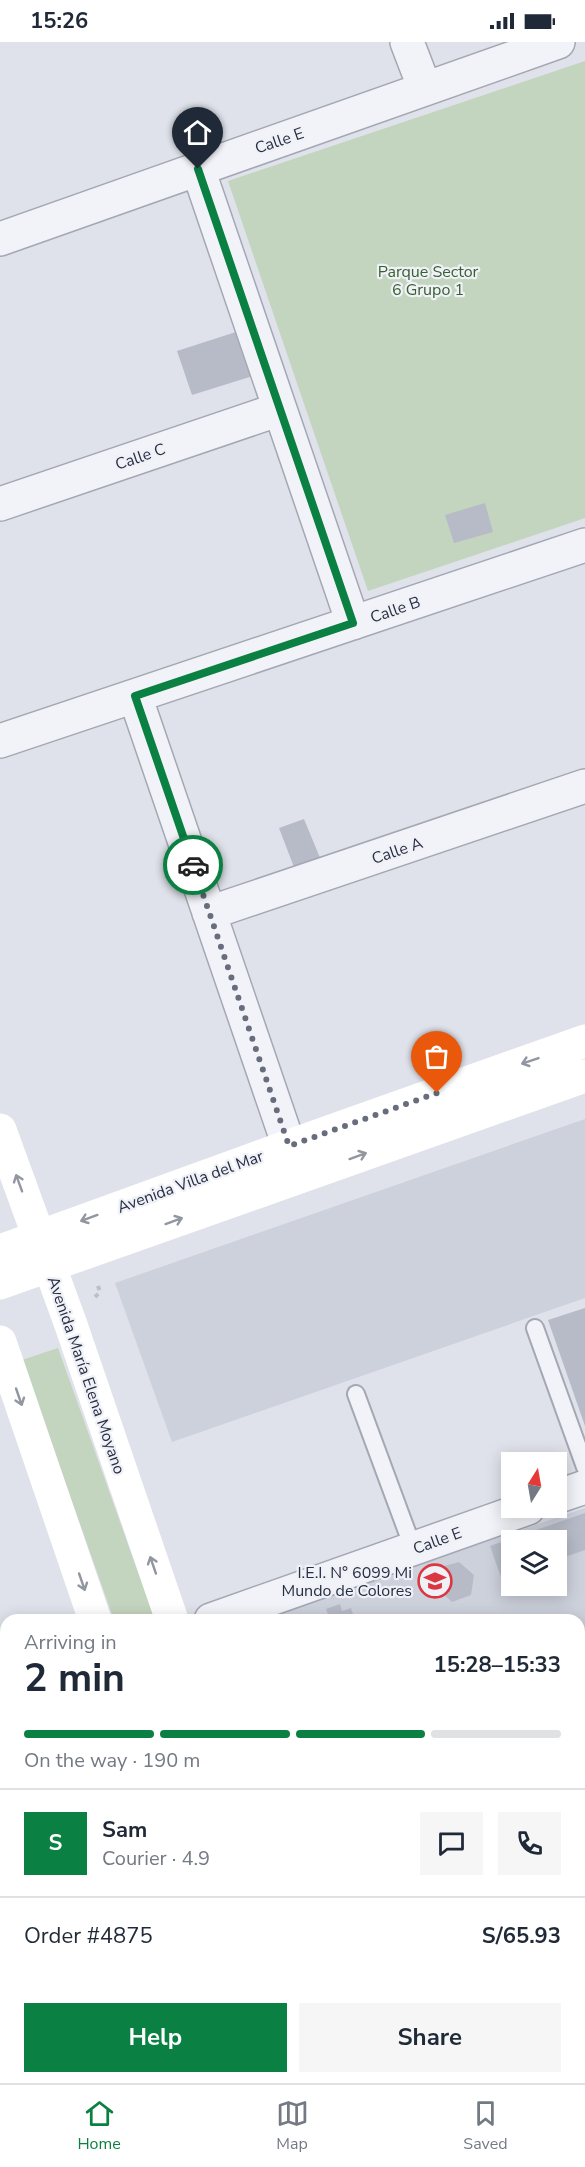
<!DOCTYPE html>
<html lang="en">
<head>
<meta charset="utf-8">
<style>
  :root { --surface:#fff; --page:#f6f6f7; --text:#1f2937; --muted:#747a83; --line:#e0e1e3; --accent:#0b8043 }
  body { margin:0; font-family:"Nunito Sans",sans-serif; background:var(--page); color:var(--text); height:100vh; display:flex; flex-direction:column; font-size:22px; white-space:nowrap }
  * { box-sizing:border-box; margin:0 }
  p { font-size:20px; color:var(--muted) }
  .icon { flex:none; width:33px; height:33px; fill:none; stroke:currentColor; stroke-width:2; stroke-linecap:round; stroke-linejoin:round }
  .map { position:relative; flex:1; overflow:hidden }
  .sheet { position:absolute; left:0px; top:1572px; width:585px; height:470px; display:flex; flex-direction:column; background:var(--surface); border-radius:18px 18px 0 0; box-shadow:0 3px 15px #0003 }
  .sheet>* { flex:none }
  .needle { width:39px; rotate:11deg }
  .buttons { position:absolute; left:501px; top:1410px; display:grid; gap:12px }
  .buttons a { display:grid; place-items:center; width:66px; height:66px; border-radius:0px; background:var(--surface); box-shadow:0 3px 15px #0003; font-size:30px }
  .pin { position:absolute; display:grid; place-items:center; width:51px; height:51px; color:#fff; margin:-62px -26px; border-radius:50% 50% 50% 0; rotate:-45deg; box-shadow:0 0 6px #0007 }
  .pin .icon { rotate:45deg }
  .courier { position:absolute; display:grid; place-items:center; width:60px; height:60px; margin:-30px; border:4px solid #0b8043; border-radius:50%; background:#fff; color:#222; box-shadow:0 2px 8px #0007 }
  .overview em { font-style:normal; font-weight:700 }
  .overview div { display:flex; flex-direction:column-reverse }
  .overview { display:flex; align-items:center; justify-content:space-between; height:102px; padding:0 24px }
  h1 { font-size:39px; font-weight:700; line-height:45px }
  .bar { display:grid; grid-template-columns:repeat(4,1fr); gap:9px 6px; align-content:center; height:72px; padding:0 24px }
  .bar i { height:8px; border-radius:4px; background:var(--line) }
  .bar .active { background:var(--accent) }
  .bar p { grid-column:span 4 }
  .line { display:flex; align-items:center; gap:15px; padding:0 24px; border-top:2px solid var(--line) }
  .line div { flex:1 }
  .round { display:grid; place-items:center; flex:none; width:63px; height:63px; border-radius:0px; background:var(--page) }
  .button { display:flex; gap:12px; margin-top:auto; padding:12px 24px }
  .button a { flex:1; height:69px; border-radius:0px; background:var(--accent); color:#fff; font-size:24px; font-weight:700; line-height:69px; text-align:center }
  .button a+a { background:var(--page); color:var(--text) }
  .status { display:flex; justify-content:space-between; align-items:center; height:42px; padding:0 30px; background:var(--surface); direction:ltr }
  .status svg { height:16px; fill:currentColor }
  .menu { display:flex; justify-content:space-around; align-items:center; height:84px; border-top:2px solid var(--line); background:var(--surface); font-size:16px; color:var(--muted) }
  .menu a { display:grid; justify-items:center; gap:3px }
  .menu .active { color:var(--accent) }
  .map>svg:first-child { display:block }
  .built { fill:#cdd1dc; fill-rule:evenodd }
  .green { fill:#c3d4bf }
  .building { fill:#b6bbc7 }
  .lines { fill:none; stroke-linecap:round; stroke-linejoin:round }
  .lane-casing { stroke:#a4a8b4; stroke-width:20 }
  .street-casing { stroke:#a4a8b4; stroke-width:36 }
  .path { stroke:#bdc0c9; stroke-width:4; stroke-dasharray:4.5 4.5; stroke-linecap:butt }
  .lane { stroke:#f2f3f8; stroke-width:16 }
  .street { stroke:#f2f3f8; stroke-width:33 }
  .secondary { stroke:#fff; stroke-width:33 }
  .oneway { stroke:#9296a0 }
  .done { stroke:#676d7d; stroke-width:6; stroke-dasharray:0 10.8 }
  .route { stroke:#0b8043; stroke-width:8 }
  .labels { text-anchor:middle; stroke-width:4.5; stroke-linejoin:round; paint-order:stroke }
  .street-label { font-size:16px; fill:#262e42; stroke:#eff1f7 }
  .park-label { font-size:16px; fill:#376032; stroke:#eff1f7 }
  .poi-label { font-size:16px; fill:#262e42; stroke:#eff1f7; text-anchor:end }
</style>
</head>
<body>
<div class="status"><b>15:26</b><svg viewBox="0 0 49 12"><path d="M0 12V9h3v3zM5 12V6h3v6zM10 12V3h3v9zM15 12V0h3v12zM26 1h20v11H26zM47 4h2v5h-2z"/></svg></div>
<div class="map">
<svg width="585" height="2041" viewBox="0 0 585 2041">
  <rect width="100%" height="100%" fill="#dfe2ea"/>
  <path class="built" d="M585,1077v179l-413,144 -57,-159z
    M585,1466v562l-6,2v-452h-320zM512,1498h44v46h-44z
    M399,2036h164l-15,5h-147z"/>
  <path class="green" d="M585,19v457l-217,73 -140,-410z
    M58,1306l97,272h-41l-92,-260z
    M585,1749v89l-6,3v-90z
    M585,1847v90l-6,3v-90z
    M585,2028v13h-37l15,-5h16v-6z
    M276,2036h43l2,5h-43z"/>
  <path class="building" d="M242,288l17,44 -67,21 -15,-44z
    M485,461l8,29 -39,11 -9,-28z
    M304,777l19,46 -26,10 -18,-47z
    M585,1266v118l-37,-106z
    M585,1471v37l-29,10v-20h-44v36l-10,4 -12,-34z
    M459,1520l15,13 -3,20 -19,7 -17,-16 6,-19z
    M340,1562l2,7 9,-3 4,12h-25l-4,-11z"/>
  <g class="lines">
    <defs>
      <path id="lane" d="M535,1286l50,139
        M356,1352l57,154"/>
      <path id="street" d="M407,0l18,47
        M198,127l155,454
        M0,197l558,-197
        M0,462l280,-95
        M135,654l154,450
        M0,699l585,-196
        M209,871l376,-127
        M556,1455l29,-10
        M211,1578l317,-112
        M0,1871l6,17
        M58,2036l2,5"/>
    </defs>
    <use href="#lane" class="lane-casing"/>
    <use href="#street" class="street-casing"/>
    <path class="path" d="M95,1255l5,-5 -3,-9"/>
    <use href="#lane" class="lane"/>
    <use href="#street" class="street"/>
    <path class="secondary" d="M0,1088l71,195 101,295
      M0,1209l289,-105 296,-105
      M0,1241l585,-207
      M0,1300l95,278
      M254,2036l2,5
      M337,2036l2,5"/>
  </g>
  <defs><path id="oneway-shaft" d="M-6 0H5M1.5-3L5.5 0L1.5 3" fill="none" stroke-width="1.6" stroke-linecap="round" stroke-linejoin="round" transform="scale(1.5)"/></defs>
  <g class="oneway">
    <use href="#oneway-shaft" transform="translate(530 1019) rotate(161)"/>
    <use href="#oneway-shaft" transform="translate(358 1114) rotate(-20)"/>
    <use href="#oneway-shaft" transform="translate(19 1141) rotate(-110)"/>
    <use href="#oneway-shaft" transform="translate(89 1176) rotate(160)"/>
    <use href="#oneway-shaft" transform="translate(174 1179) rotate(-20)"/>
    <use href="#oneway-shaft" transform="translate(19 1355) rotate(71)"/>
    <use href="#oneway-shaft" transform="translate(153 1523) rotate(-109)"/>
    <use href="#oneway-shaft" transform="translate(82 1540) rotate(71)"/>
  </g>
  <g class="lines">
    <path class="done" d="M193,823l96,281 148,-53"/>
    <path class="route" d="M193,823l-58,-169 218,-73 -155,-454"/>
  </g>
  <defs>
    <symbol id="school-ring" viewBox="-11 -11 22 22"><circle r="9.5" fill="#eff1f7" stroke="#db3741" stroke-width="1.5"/><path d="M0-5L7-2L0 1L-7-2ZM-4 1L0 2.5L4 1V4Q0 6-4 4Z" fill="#db3741"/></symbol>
  </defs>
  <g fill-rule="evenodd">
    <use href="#school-ring" x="416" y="1520" width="38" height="38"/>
  </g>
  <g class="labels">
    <g class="street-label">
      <text transform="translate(279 98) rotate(-19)" y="6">Calle E</text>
      <text transform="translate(140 414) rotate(-19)" y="6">Calle C</text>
      <text transform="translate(395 567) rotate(-19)" y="6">Calle B</text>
      <text transform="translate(397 808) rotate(-19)" y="6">Calle A</text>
      <text transform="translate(190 1139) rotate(-20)" y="6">Avenida Villa del Mar</text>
      <text transform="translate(87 1333) rotate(71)" y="6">Avenida María Elena Moyano</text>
      <text transform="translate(437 1498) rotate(-20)" y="6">Calle E</text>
    </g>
    <g class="park-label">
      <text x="428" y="235">Parque Sector<tspan x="428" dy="18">6 Grupo 1</tspan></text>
    </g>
    <g class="poi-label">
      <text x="412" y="1536">I.E.I. N° 6099 Mi<tspan x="412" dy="18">Mundo de Colores</tspan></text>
    </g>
  </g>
</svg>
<div class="buttons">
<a><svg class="needle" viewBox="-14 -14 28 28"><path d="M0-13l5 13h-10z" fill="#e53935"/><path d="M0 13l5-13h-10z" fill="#747a83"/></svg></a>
<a><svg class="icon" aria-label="layers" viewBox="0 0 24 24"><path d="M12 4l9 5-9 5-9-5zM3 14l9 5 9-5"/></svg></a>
</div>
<div class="pin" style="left:437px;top:1051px;background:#ea580c"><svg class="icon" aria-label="bag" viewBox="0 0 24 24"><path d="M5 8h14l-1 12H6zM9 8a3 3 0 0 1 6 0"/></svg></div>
<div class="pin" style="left:198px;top:127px;background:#1f2937"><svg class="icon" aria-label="home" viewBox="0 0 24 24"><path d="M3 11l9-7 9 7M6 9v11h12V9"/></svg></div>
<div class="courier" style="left:193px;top:823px"><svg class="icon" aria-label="car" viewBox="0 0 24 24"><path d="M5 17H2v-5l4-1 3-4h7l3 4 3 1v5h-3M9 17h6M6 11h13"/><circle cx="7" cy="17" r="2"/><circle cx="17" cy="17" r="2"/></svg></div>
<section class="sheet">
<div class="overview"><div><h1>2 min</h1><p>Arriving in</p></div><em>15:28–15:33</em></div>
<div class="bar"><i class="active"></i><i class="active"></i><i class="active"></i><i></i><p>On the way · 190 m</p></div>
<div class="line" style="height:108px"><b class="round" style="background:var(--accent);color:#fff">S</b><div><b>Sam</b><p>Courier · 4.9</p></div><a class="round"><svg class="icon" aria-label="chat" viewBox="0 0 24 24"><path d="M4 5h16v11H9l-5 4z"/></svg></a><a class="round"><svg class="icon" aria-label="phone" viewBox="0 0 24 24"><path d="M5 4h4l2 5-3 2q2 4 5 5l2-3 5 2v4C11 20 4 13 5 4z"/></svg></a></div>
<div class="line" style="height:78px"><div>Order #4875</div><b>S/65.93</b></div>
<div class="button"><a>Help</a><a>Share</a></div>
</section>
</div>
<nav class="menu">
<a class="active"><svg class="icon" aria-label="home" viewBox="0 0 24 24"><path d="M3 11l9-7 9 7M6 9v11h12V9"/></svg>Home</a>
<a><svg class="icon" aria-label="map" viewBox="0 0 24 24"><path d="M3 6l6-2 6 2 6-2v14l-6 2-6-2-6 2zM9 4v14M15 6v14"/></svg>Map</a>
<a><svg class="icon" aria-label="saved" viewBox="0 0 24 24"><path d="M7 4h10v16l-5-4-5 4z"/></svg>Saved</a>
</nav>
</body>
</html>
